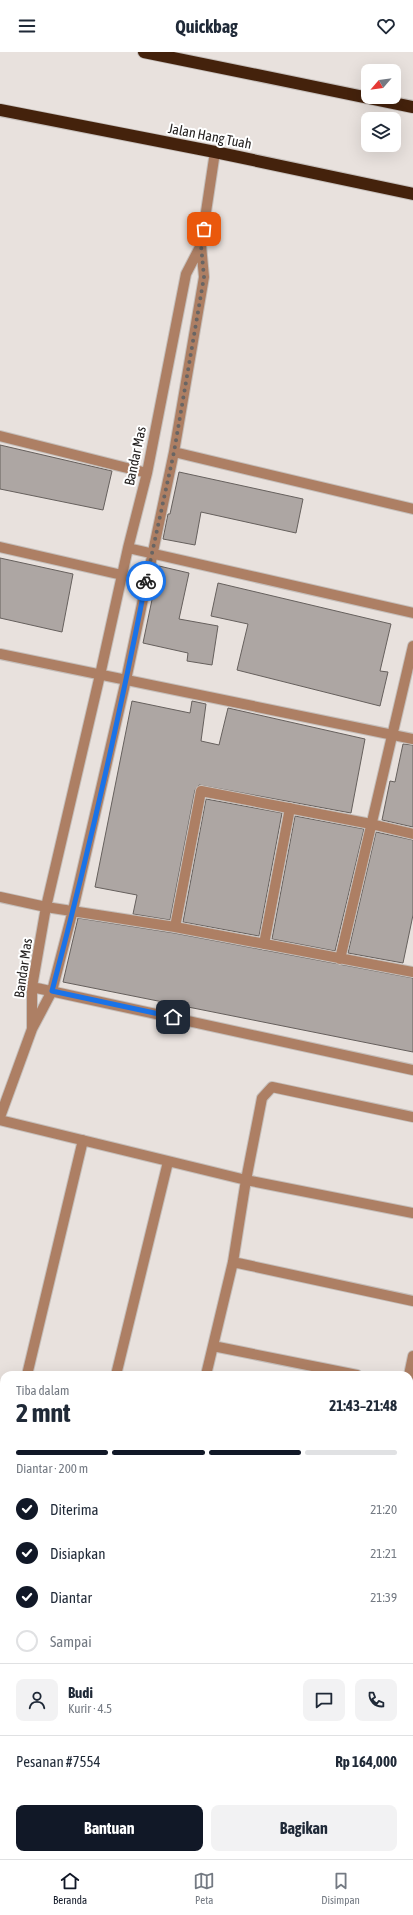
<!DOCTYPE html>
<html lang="id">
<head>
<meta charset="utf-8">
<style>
  :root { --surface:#fff; --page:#f2f2f3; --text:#1f2937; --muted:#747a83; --line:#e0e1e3; --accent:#111827 }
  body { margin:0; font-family:"Asap Condensed",sans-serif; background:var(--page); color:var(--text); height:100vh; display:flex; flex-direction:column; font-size:15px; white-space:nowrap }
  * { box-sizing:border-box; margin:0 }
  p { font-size:13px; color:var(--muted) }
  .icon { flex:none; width:22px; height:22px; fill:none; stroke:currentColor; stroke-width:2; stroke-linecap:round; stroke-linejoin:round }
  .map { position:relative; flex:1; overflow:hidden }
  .panel { position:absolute; left:0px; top:1319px; width:413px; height:488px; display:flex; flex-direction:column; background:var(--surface); border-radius:12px 12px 0 0; box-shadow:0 4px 16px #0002 }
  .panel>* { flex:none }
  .needle { width:26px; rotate:242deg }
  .tools { position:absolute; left:361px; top:12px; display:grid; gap:8px }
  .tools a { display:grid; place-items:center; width:40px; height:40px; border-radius:8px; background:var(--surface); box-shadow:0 4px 16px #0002; font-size:20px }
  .pin { position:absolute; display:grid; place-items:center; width:34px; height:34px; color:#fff; margin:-17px; border-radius:8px; box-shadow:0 2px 6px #0006 }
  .courier { position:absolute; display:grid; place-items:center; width:40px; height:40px; margin:-20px; border:3px solid #1a73e8; border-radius:50%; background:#fff; color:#222; box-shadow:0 1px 5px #0007 }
  .summary em { font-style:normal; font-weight:700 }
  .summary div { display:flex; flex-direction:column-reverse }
  .summary { display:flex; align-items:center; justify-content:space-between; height:68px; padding:0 16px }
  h1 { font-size:26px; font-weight:700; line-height:30px }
  .bar { display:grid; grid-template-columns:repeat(4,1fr); gap:6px 4px; align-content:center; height:48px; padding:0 16px }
  .bar i { height:5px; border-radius:3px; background:var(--line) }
  .bar .on { background:var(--accent) }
  .bar p { grid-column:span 4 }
  .line { display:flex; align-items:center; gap:10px; padding:0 16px; border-top:1px solid var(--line) }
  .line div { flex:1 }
  .round { display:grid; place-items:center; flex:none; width:42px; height:42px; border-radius:8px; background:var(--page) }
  ol { padding:0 16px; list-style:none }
  li { display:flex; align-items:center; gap:12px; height:44px }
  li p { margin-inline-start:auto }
  li .icon { padding:4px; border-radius:50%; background:var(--accent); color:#fff; stroke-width:4 }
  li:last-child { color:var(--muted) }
  li i { width:22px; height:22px; border:2px solid var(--line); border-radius:50% }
  .cta { display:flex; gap:8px; margin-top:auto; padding:8px 16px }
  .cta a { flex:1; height:46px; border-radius:8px; background:var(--accent); color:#fff; font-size:16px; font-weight:700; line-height:46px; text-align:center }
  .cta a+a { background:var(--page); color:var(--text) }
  header { display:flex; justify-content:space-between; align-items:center; height:52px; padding:0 16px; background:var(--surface); font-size:18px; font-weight:700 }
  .tab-bar { display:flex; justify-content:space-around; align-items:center; height:56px; border-top:1px solid var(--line); background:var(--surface); font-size:11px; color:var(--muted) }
  .tab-bar a { display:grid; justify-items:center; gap:2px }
  .tab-bar .on { color:var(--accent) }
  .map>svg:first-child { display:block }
  .building { fill:#ada6a3; stroke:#66605d }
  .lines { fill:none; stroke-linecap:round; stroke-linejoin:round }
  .minor-casing { stroke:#c5bfbb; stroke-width:12 }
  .highway-casing { stroke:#c5bfbb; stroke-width:14 }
  .minor { stroke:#ad7f64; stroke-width:10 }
  .highway { stroke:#44220c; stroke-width:12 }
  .done { stroke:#696563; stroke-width:4; stroke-dasharray:0 7.2 }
  .route { stroke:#1a73e8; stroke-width:5 }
  .labels { text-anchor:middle; stroke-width:4; stroke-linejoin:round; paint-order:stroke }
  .street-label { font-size:14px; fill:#252221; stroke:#fff }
</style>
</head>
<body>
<header><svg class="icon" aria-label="menu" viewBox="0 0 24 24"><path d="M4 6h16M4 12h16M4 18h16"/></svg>Quickbag<svg class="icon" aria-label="heart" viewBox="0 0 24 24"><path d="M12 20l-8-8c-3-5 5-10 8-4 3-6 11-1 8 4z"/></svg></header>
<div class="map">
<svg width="413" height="1807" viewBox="0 0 413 1807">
  <rect width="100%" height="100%" fill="#e8e1dd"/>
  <path class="building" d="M0,393l112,26 -9,39 -103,-21z
    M179,420l124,27 -7,34 -95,-21 -6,33 -32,-6 5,-25h2z
    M0,506l73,16 -11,58 -62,-14z
    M159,514l30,7 -10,46 39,7 -6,39 -25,-4 1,-8 -45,-10z
    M218,531l173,41 -11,47 8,1 -8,34 -143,-36 11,-46 -37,-8z
    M132,649l58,12 2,-12 14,3 -5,37 18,4 9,-37 137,31 -14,74 -152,-28 -4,5 -25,130 -37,-6 4,-19 -42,-8z
    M403,692l10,1v82l-31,-7 8,-39 5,1z
    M206,747l76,14 -23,123 -76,-14z
    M295,764l69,13 -29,122 -63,-12z
    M376,780l37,8v75l-10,48 -55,-10z
    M78,866l96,15 239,45v74l-350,-70z"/>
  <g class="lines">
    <defs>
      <path id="minor" d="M0,384l147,37
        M174,400l239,57
        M0,495l122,28
        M128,496l285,65
        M0,602l413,85
        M0,845l46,10 129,20 238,45
        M175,875l26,-136 170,33 42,10
        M264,892l26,-136
        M340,907l73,-313
        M32,935l381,83
        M32,976v-41l14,-80 54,-232 28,-127 19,-75 39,-199 15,-29
        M0,1065l32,-88 20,-38 21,-81 53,-230 48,-228 30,-175 -3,-32 14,-93
        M0,1068l246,60 167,33
        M233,1210l180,39
        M213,1294l144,29
        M27,1323l56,-235
        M116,1323l52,-213
        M206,1323l27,-113 13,-82 16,-82 10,-11 141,30
        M409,1323l4,-19
        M0,1334l4,1
        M409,1422l4,1
        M0,1430l4,1
        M0,1493l4,1
        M409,1516l4,1
        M0,1557l4,1
        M409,1580l4,1
        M409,1645l4,1
        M0,1656l4,1
        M0,1744h4
        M409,1777v10
        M33,1807v-4
        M210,1807l1,-4
        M319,1807l1,-4
        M403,1807l1,-4"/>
      <path id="highway" d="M144,0l269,55
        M0,58l215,42 198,42"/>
    </defs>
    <use href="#minor" class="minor-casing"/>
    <use href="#highway" class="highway-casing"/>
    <use href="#minor" class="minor"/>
    <use href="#highway" class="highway"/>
  </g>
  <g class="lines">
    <path class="done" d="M146,529l28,-129 30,-175 -3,-32 3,-16"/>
    <path class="route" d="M146,529c-27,138 -58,275 -94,410l121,26"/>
  </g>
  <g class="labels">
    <g class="street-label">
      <text transform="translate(210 84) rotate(11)" y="5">Jalan Hang Tuah</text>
      <text transform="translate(135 404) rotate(-78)" y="5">Bandar Mas</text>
      <text transform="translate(23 916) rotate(-82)" y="5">Bandar Mas</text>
    </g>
  </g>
</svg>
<div class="tools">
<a><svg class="needle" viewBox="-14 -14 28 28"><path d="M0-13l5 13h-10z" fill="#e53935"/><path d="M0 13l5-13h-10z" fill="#747a83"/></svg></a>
<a><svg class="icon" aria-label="layers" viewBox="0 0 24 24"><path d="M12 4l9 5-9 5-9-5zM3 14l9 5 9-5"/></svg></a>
</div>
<div class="pin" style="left:204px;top:177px;background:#ea580c"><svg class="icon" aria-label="bag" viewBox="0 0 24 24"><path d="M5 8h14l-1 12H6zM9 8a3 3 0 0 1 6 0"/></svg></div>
<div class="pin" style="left:173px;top:965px;background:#1f2937"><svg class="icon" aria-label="home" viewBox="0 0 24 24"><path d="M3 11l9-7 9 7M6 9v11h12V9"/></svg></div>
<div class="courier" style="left:146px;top:529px"><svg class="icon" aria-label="bike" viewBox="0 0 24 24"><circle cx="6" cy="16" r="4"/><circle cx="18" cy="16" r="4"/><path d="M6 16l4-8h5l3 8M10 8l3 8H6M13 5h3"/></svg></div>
<section class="panel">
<div class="summary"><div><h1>2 mnt</h1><p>Tiba dalam</p></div><em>21:43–21:48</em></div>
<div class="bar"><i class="on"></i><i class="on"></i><i class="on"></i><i></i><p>Diantar · 200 m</p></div>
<ol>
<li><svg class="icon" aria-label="check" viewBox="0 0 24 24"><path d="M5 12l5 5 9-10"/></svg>Diterima<p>21:20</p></li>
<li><svg class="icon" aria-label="check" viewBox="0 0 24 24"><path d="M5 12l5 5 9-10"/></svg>Disiapkan<p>21:21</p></li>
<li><svg class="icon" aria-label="check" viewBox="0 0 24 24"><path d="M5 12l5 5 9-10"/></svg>Diantar<p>21:39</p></li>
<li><i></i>Sampai</li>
</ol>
<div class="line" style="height:72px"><a class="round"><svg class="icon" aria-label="person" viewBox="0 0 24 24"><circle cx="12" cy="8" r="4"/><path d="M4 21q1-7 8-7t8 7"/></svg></a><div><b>Budi</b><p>Kurir · 4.5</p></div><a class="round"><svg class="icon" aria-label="chat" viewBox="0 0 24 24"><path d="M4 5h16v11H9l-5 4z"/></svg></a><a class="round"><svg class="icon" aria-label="phone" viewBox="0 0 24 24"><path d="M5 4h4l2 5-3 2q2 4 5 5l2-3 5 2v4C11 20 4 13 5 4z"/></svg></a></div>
<div class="line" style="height:52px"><div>Pesanan #7554</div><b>Rp 164,000</b></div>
<div class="cta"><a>Bantuan</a><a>Bagikan</a></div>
</section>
</div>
<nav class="tab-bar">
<a class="on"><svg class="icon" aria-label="home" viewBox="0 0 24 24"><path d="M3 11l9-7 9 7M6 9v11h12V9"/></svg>Beranda</a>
<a><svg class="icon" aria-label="map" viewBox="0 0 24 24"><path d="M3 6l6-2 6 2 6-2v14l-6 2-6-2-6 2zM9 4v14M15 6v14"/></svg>Peta</a>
<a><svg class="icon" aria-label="saved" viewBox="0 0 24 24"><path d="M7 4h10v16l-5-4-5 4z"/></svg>Disimpan</a>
</nav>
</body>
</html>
